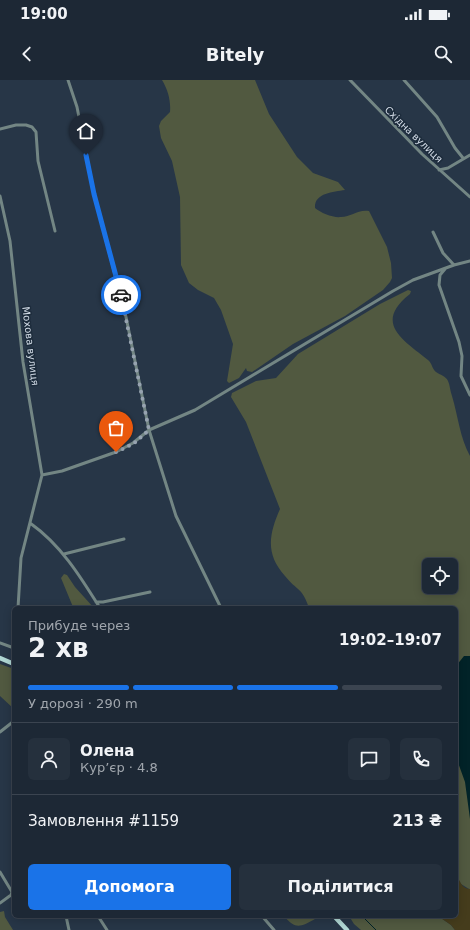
<!DOCTYPE html>
<html lang="uk">
<head>
<meta charset="utf-8">
<style>
  :root { --surface:#1d2835; --page:#25303d; --text:#f1f3f6; --muted:#a0a6ad; --line:#3b4450; --accent:#1a73e8 }
  body { margin:0; font-family:"DejaVu Sans",sans-serif; background:var(--page); color:var(--text); height:100vh; display:flex; flex-direction:column; font-size:15px; white-space:nowrap }
  * { box-sizing:border-box; margin:0 }
  p { font-size:13px; color:var(--muted) }
  .icon { flex:none; width:22px; height:22px; fill:none; stroke:currentColor; stroke-width:2; stroke-linecap:round; stroke-linejoin:round }
  .map { position:relative; flex:1; overflow:hidden }
  .side { position:absolute; left:12px; top:526px; width:446px; height:312px; display:flex; flex-direction:column; background:var(--surface); border-radius:6px; box-shadow:0 2px 10px #0003,0 0 0 1px var(--line) }
  .side>* { flex:none }
  .fabs { position:absolute; left:422px; top:478px; display:grid; gap:8px }
  .fabs a { display:grid; place-items:center; width:36px; height:36px; border-radius:6px; background:var(--surface); box-shadow:0 2px 10px #0003,0 0 0 1px var(--line); font-size:20px }
  .pin { position:absolute; display:grid; place-items:center; width:34px; height:34px; color:#fff; margin:-41px -17px; border-radius:50% 50% 50% 0; rotate:-45deg; box-shadow:0 0 4px #0007 }
  .pin .icon { rotate:45deg }
  .courier { position:absolute; display:grid; place-items:center; width:40px; height:40px; margin:-20px; border:3px solid #1a73e8; border-radius:50%; background:#fff; color:#222; box-shadow:0 1px 5px #0007 }
  .overview em { font-style:normal; font-weight:700 }
  .overview div { display:flex; flex-direction:column-reverse }
  .overview { display:flex; align-items:center; justify-content:space-between; height:68px; padding:0 16px }
  h1 { font-size:26px; font-weight:700; line-height:30px }
  .bar { display:grid; grid-template-columns:repeat(4,1fr); gap:6px 4px; align-content:center; height:48px; padding:0 16px }
  .bar i { height:5px; border-radius:3px; background:var(--line) }
  .bar .selected { background:var(--accent) }
  .bar p { grid-column:span 4 }
  .line { display:flex; align-items:center; gap:10px; padding:0 16px; border-top:1px solid var(--line) }
  .line div { flex:1 }
  .round { display:grid; place-items:center; flex:none; width:42px; height:42px; border-radius:6px; background:var(--page) }
  .cta { display:flex; gap:8px; margin-top:auto; padding:8px 16px }
  .cta a { flex:1; height:46px; border-radius:6px; background:var(--accent); color:#fff; font-size:16px; font-weight:700; line-height:46px; text-align:center }
  .cta a+a { background:var(--page); color:var(--text) }
  .status { display:flex; justify-content:space-between; align-items:center; height:28px; padding:0 20px; background:var(--surface); direction:ltr }
  .status svg { height:11px; fill:currentColor }
  header { display:flex; justify-content:space-between; align-items:center; height:52px; padding:0 16px; background:var(--surface); font-size:18px; font-weight:700 }
  .map>svg:first-child { display:block }
  .green { fill:#515940; fill-rule:evenodd }
  .sand { fill:#453c1c }
  .water { fill:#022328 }
  .lines { fill:none; stroke-linecap:round; stroke-linejoin:round }
  .stream { stroke:#022328; stroke-width:1 }
  .minor { stroke:#738684; stroke-width:3 }
  .primary { stroke:#b0d7d4; stroke-width:4.5 }
  .done { stroke:#97a3b0; stroke-width:4; stroke-dasharray:0 7.2 }
  .route { stroke:#1a73e8; stroke-width:5 }
  .labels { text-anchor:middle; stroke-width:3; stroke-linejoin:round; paint-order:stroke }
  .street-label { font-size:10px; fill:#d4dde8; stroke:#1d2c3c }
</style>
</head>
<body>
<div class="status"><b>19:00</b><svg viewBox="0 0 49 12"><path d="M0 12V9h3v3zM5 12V6h3v6zM10 12V3h3v9zM15 12V0h3v12zM26 1h20v11H26zM47 4h2v5h-2z"/></svg></div>
<header><svg class="icon" aria-label="back" viewBox="0 0 24 24"><path d="M15 5l-7 7 7 7"/></svg>Bitely<svg class="icon" aria-label="search" viewBox="0 0 24 24"><circle cx="10" cy="10" r="6"/><path d="M15 15l6 6"/></svg></header>
<div class="map">
<svg width="470" height="850" viewBox="0 0 470 850">
  <rect width="100%" height="100%" fill="#273647"/>
  <path class="green" d="M162,0h93l14,34 28,43 16,16 25,9 7,8c-12,2 -31,3 -30,18 6,5 18,10 26,9 10,0 17,-8 28,-6l18,36 4,16 1,15 -2,4 -7,8 -38,26 -52,28 -41,28 -5,-1 -1,-3 -7,10 -10,5 -2,-2 6,-37 -12,-34 -7,-12 -16,-8 -9,-7 -8,-18 -1,-68 -8,-36 -11,-23 -2,-12 2,-5 9,-9c1,-11 -2,-22 -8,-32z
    M408,210l3,1 -1,3c-37,29 -7,46 18,66 4,3 4,9 8,12 4,3 10,4 12,9 2,4 2,10 4,15 6,20 8,42 18,60v200h-6l6,32v201h-1l-8,-5 -5,-9v-267h-147c-7,-21 -12,-17 -24,-32 -20,-22 -16,-42 -5,-67l-34,-87 -15,-25 1,-4 24,-12 20,-3 22,-24 82,-50zM429,485h22v22h-22z
    M64,494l3,1 8,12 19,21 -21,-1 -12,-29z
    M0,584l14,5v40l-14,-13z
    M4,831l1,6 8,13h-13v-18z
    M284,836h29l2,3c-15,8 -19,11 -31,-3z
    M349,836h89l13,9 4,5h-94l-7,-6z"/>
  <path class="sand" d="M456,795c5,7 5,13 14,14v41h-15l-4,-5 -13,-9h18z"/>
  <path class="water" d="M464,576h6v163l-5,-37 -9,-25v-91z"/>
  <g class="lines">
    <path class="stream" d="M362,836l14,14"/>
    <path class="minor" d="M68,0l9,27 17,87 32,123 23,113 27,86 45,92
      M350,0l72,74 48,43
      M404,0l33,37 18,31 8,10
      M0,49l16,-4h10l6,2 4,5 2,29 17,70
      M439,90l9,-2 22,-13
      M0,116l10,45 13,121 19,113
      M433,152l10,21 11,12 16,-4
      M445,189l-5,6 -1,10 20,57 3,14 -1,20 9,19
      M30,443c31,22 50,53 70,85
      M64,474l60,-15
      M96,522h7l47,-10
      M18,528l3,-50 21,-83 20,-4 54,-19 17,-9 16,-13 46,-20 198,-119 20,-11 41,-15
      M0,563l14,5
      M0,652l14,-11
      M0,792l12,20 -1,3 -11,8
      M66,836l3,14
      M98,836l9,14
      M262,836l12,14"/>
    <path class="primary" d="M0,578l14,6
      M334,836l13,14"/>
  </g>
  <g class="lines">
    <path class="done" d="M116,372l17,-8 16,-14 -28,-135"/>
    <path class="route" d="M86,75l8,39 27,101"/>
  </g>
  <g class="labels">
    <g class="street-label">
      <text transform="translate(414 54) rotate(44)" y="4">Східна вулиця</text>
      <text transform="translate(31 266) rotate(83)" y="4">Мохова вулиця</text>
    </g>
  </g>
</svg>
<div class="fabs">
<a><svg class="icon" aria-label="locate" viewBox="0 0 24 24"><circle cx="12" cy="12" r="6"/><path d="M12 2v4M12 18v4M2 12h4M18 12h4"/></svg></a>
</div>
<div class="pin" style="left:116px;top:372px;background:#ea580c"><svg class="icon" aria-label="bag" viewBox="0 0 24 24"><path d="M5 8h14l-1 12H6zM9 8a3 3 0 0 1 6 0"/></svg></div>
<div class="pin" style="left:86px;top:75px;background:#1f2937"><svg class="icon" aria-label="home" viewBox="0 0 24 24"><path d="M3 11l9-7 9 7M6 9v11h12V9"/></svg></div>
<div class="courier" style="left:121px;top:215px"><svg class="icon" aria-label="car" viewBox="0 0 24 24"><path d="M5 17H2v-5l4-1 3-4h7l3 4 3 1v5h-3M9 17h6M6 11h13"/><circle cx="7" cy="17" r="2"/><circle cx="17" cy="17" r="2"/></svg></div>
<section class="side">
<div class="overview"><div><h1>2 хв</h1><p>Прибуде через</p></div><em>19:02–19:07</em></div>
<div class="bar"><i class="selected"></i><i class="selected"></i><i class="selected"></i><i></i><p>У дорозі · 290 m</p></div>
<div class="line" style="height:72px"><a class="round"><svg class="icon" aria-label="person" viewBox="0 0 24 24"><circle cx="12" cy="8" r="4"/><path d="M4 21q1-7 8-7t8 7"/></svg></a><div><b>Олена</b><p>Кур’єр · 4.8</p></div><a class="round"><svg class="icon" aria-label="chat" viewBox="0 0 24 24"><path d="M4 5h16v11H9l-5 4z"/></svg></a><a class="round"><svg class="icon" aria-label="phone" viewBox="0 0 24 24"><path d="M5 4h4l2 5-3 2q2 4 5 5l2-3 5 2v4C11 20 4 13 5 4z"/></svg></a></div>
<div class="line" style="height:52px"><div>Замовлення #1159</div><b>213 ₴</b></div>
<div class="cta"><a>Допомога</a><a>Поділитися</a></div>
</section>
</div>
</body>
</html>
